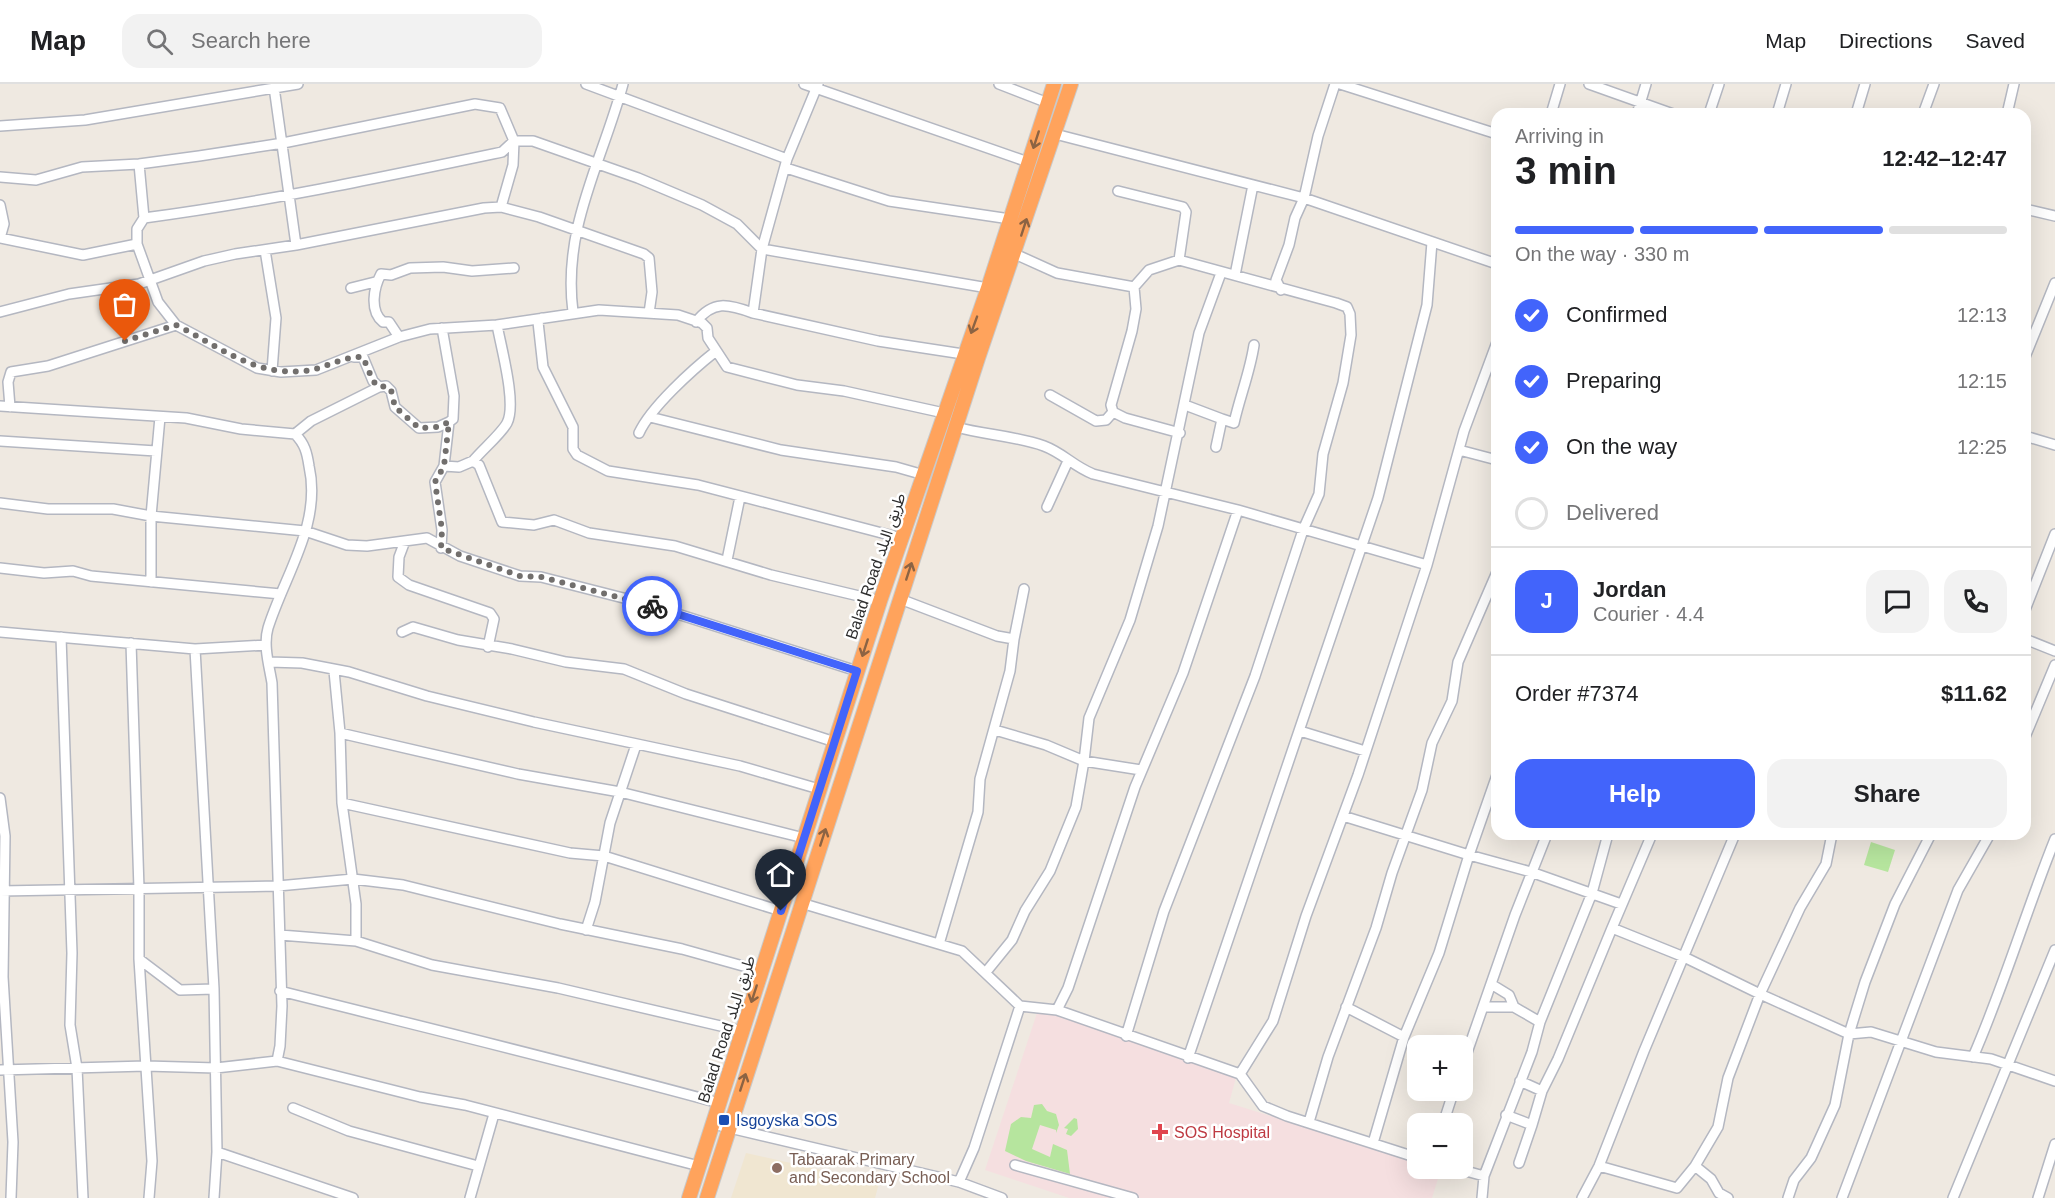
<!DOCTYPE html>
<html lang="en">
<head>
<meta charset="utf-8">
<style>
  :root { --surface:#fff; --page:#f2f2f2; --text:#202124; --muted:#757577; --line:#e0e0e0; --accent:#4264fb }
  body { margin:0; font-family:Arial,"Noto Sans Arabic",sans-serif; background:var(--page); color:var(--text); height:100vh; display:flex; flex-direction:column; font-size:22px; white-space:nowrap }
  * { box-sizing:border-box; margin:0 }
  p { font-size:20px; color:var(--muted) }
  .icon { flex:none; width:33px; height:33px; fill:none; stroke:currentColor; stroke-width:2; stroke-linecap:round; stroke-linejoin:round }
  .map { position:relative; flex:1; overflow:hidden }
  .details { position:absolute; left:1491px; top:24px; width:540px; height:732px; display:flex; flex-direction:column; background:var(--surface); border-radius:18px; box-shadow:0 6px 24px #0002 }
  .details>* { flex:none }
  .controls { position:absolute; left:1407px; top:951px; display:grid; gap:12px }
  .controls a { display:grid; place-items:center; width:66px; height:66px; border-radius:12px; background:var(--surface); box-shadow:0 6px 24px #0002; font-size:30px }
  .pin { position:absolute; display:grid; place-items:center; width:51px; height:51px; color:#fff; margin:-62px -26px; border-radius:50% 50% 50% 0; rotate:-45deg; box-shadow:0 0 6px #0007 }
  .pin .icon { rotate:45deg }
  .courier { position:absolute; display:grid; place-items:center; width:60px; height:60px; margin:-30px; border:4px solid #4264fb; border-radius:50%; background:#fff; color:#222; box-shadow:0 2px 8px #0007 }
  .summary em { font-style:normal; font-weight:700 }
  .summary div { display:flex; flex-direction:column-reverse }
  .summary { display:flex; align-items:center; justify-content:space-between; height:102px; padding:0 24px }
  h1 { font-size:39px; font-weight:700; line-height:45px }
  .bar { display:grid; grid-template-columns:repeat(4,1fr); gap:9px 6px; align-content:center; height:72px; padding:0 24px }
  .bar i { height:8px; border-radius:4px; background:var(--line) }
  .bar .selected { background:var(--accent) }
  .bar p { grid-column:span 4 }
  .line { display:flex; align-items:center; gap:15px; padding:0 24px; border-top:2px solid var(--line) }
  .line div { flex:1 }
  .round { display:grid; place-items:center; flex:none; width:63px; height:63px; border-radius:18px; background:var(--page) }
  ol { padding:0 24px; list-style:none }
  li { display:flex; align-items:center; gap:18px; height:66px }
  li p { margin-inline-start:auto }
  li .icon { padding:6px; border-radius:50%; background:var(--accent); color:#fff; stroke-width:4 }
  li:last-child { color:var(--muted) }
  li i { width:33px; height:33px; border:3px solid var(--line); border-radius:50% }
  .cta { display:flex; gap:12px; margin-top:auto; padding:12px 24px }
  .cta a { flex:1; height:69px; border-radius:18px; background:var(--accent); color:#fff; font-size:24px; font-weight:700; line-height:69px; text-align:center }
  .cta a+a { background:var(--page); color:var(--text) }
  header { display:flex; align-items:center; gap:36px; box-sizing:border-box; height:84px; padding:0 30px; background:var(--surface); border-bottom:2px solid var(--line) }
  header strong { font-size:28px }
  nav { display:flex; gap:33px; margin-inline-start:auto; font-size:21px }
  .search { width:420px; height:54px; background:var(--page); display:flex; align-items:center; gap:15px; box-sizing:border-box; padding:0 21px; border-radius:18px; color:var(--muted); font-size:22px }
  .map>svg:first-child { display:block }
  .education { fill:#f0e6d1 }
  .medical { fill:#f5dfe0 }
  .green { fill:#b6e59e }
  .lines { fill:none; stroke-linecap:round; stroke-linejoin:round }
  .minor-casing { stroke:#b4b7c1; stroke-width:12 }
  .highway-casing { stroke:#c9c9c9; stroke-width:16 }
  .minor { stroke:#fff; stroke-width:9 }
  .highway { stroke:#ffa35c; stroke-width:14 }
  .oneway { stroke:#8c6343 }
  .done { stroke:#726f6d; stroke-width:6; stroke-dasharray:0 10.8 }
  .route { stroke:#4264fb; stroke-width:8 }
  .transit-dot { fill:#1a4fb4; stroke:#fff; stroke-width:2 }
  .health-dot { fill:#e0444e; stroke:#fff; stroke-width:2 }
  .education-dot { fill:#8d6e63; stroke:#fff; stroke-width:2 }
  .labels { text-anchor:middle; stroke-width:5; stroke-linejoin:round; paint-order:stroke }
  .street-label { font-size:16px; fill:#2e2e2e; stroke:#fff }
  .transit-label { font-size:16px; fill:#164399; stroke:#fff; text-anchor:start }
  .health-label { font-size:16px; fill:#be3a42; stroke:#fff; text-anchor:start }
  .education-label { font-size:16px; fill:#785e54; stroke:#fff; text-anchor:start }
</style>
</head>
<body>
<header>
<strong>Map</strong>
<div class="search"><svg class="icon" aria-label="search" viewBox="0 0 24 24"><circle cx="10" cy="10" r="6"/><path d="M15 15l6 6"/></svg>Search here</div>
<nav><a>Map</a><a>Directions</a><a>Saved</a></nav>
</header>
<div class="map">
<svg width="2055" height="1114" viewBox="0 0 2055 1114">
  <rect width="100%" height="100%" fill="#efe9e1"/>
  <path class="education" d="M746,1069l133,30 -4,15h-144z"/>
  <path class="medical" d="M1038,926l199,64 -8,29 188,59 1,6 23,1 -9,29h-363l-84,-28z"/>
  <path class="green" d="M1871,758l24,8 -7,22 -24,-7z
    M1042,1020l5,7 9,3 3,11 -3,8v-3l-16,-5 -8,24 18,8 3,-13 14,6 3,24 -44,-13 -21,-10 6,-27 10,-7 10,1 3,-13z
    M1074,1034l3,1 1,10 -7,7 -5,-2 2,-5 -4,-1z"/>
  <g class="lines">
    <defs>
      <path id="minor" d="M586,0l201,75
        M804,0l224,78
        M999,0l49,19
        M1340,0l157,50
        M1589,0l84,30
        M274,3l22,158
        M1551,30l9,-30
        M1637,30l9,-30
        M1709,30l10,-30
        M1777,30l9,-30
        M1856,30l9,-30
        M1923,30l11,-30
        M2007,30l7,-30
        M0,42l85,-6 213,-36
        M1055,50l249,64 193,66
        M139,80l5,54 -7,11v15l21,58 18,23 81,43 24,4 35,-2 83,-33 31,-8 67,-4 102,-15 79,5 24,8 5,5 1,10 19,29 70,18 47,6 100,22
        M786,84l103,33 121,18
        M0,93l36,3 46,-13 57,-3 60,-8 84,-13 192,-39 25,4 14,33 -1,24 -12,42
        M1118,107l65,16 3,5 -7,48
        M0,121l4,19 -4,14
        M2025,125l30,7
        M144,134c121,-16 239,-41 358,-66l12,-11h19l105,37 64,27 35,19 25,25 25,-90 31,-75
        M0,154l83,17 54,-11
        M265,166l11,68 -4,53
        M1015,170l42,19 77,14 15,-17 30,-10 157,43 11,4 3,7 1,21 -8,48 -20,71 -4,40 -16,36 -48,146 -91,235 -38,125
        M1235,191l18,-90
        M1134,203l2,22 -4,22 -21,74 2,7 12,6 55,15
        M351,204l24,-6
        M1281,206l-5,-10 13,-35 6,-27 9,-20 14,-62 17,-52
        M0,228l69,-18 70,-10 65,-23 31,-7 61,-9 188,-37 17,-1 38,10 105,37 5,4 3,34 -3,21
        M573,228c-11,-84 29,-150 50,-228
        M753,229l9,-64 226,39
        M542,234l-4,4 5,45 30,60v22l4,6 31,16 90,14 203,53
        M696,238c17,-22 32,-18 57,-9l125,28 85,13
        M399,253l-10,-15h-6c-14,-11 -9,-35 -2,-48l10,1 19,-7 33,-1 29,4 42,-3
        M354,273h9l10,24 6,6 7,-1 5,5 4,16 24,21 19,-1 11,-5
        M2025,273l30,-74
        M1050,311l46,26 10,-1 7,-8
        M1185,321l37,14
        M0,322l186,12 55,11 54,5c10,10 12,19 14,32 13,58 -24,108 -41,162 -5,17 1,37 4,55l10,323 -2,40 -3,15
        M10,323l-2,-25 3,-10 37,-6 128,-41
        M650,333l131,33 115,17 28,8
        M956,343c29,8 60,9 88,19 19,7 29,20 49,28l145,36 189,55 -69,210 -52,141 -33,105 -33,53
        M639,349c12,-26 53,-63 77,-82
        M295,350l16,-13 68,-34
        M2025,352l30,9
        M0,357l156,10
        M1216,363l6,-28 12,4c6,-27 16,-51 20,-78
        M1459,366l38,10
        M473,377c9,-11 28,-27 34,-38 10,-19 -6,-76 -10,-98
        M444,382l15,1 14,-6 6,4 23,57 32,3 20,-5 35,13 86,13 96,29 109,26
        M0,419l48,6h65l38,7 154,15 42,14 20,1 60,-8 33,18 60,20 21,1 102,26 214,68
        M1047,423l21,-46
        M405,457l-6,16 -1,20 11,8 81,28 4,6 -6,28
        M441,464l1,-18 -7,-48 9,-16 5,-44 4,-3 1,-23 -12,-68
        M727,476l13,-63
        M1427,481l37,-134 33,-89
        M0,484l44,5 29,-2 18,5 190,18
        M151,498v-66l9,-99
        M900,515l97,37 17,3
        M2025,526l30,-76
        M0,548l195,17 19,340 3,163 -3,46
        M402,548l11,-5 45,13 54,9 54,13 58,7 62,25 149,48
        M61,553l11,316 -2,72 7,43 6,130
        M2025,555l30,12
        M131,559l8,246v70l13,202 -3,37
        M195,565l71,-4
        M269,578l33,1 47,9 78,24 107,26 206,44 79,23
        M334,587l6,62 2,70 14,101v37
        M1300,647l65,20
        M340,649l178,41 102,18 184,46
        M2025,653l30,-72
        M1141,686l-57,-9 5,-43 41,-98 28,-94 41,-193 22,-60
        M0,714l5,38 -2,141 10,165 -2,56
        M342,719l228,50 34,3 177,55
        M1343,732l126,39 28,-80
        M1652,750l-40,94 72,29 76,37 89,40 22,-2 65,20 55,7 64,22
        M0,807l278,-5 75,-7 50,6 157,39 122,25 79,22
        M801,819l161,48 58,55 37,4 183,64 23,32 24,10 131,42
        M586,846l9,-28 15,-79 26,-78
        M280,851l76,6 76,24 126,23 184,43
        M939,860l39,-132 2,-33 30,-108 4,-32 10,-50
        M139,875l41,31 34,-1
        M986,888l26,-32 13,-29 25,-40 26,-64 8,-46 -38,-16 -51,-15
        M1491,900l18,11 5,12 26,15
        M280,907c147,37 293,72 439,112
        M1346,923l58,30
        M1484,923h30
        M1057,926l11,-22 67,-201 48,-114 55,-163
        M1973,973c31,-71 53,-146 82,-218
        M1188,974l190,-560 49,-193 5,-63
        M1462,983l53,-152 32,-81
        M0,986l146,-4 70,2 61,-7 143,36 45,8 234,61
        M1542,1007l16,-32 54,-131
        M293,1024l56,23 129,35
        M1506,1031l26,10 10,-34 -22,-10
        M1309,1038l19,-65 48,-129 16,-55 30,-83 10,-47 20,-42 6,-39 39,-90
        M713,1040l246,58 43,16
        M1443,1040l11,-34
        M1373,1059l31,-106 35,-84 30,-98 62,17 90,32
        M217,1068l136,46
        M1519,1079l13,-38
        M1015,1081l118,33
        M1599,1082l78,22 18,-22 16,13 8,14 9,5
        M1695,1082l23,-39 10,-49 32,-84 40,-86 26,-44 6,-30
        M1455,1084l29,8
        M959,1098l15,-34 46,-142
        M470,1114l24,-84
        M1482,1114l2,-22 48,-124 8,-30 52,-129 16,-59
        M1582,1114l17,-32 45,-115 91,-217
        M1788,1114l6,-18 17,-22 24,-53 14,-71 16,-52 30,-78 36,-70
        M1842,1114l116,-308 32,-56
        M1953,1114l102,-248
        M2038,1114l17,-54"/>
      <path id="highway" d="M689,1114l191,-597 108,-313 66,-204
        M707,1114l271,-840 93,-274"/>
    </defs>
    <use href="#minor" class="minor-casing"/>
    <use href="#highway" class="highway-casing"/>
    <use href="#minor" class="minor"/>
    <use href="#highway" class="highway"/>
  </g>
  <defs><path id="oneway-shaft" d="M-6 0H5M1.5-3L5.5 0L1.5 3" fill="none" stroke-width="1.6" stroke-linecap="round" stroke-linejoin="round" transform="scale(1.5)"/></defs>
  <g class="oneway">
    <use href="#oneway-shaft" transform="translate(1036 56) rotate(108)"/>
    <use href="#oneway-shaft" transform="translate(1024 143) rotate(-72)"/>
    <use href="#oneway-shaft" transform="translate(974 241) rotate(110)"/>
    <use href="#oneway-shaft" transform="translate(909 487) rotate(-72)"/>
    <use href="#oneway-shaft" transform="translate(865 564) rotate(108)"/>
    <use href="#oneway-shaft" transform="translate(823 753) rotate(-72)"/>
    <use href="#oneway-shaft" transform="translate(754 910) rotate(108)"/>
    <use href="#oneway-shaft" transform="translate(743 998) rotate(-72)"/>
  </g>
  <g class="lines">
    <path class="done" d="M125,257l51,-16c43,21 77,51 128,46 21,-2 38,-15 59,-14l10,24 6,6 7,-1 5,4 4,17 24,21 19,-1 11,-5 -5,44 -9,16 7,48 -1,18 79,28 21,1 111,29"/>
    <path class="route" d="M652,522l205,65 -76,240"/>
  </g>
  <rect class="transit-dot" x="718" y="1030" width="12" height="12" rx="3"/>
  <path class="health-dot" d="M1157 1039h6v6h6v6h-6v6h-6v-6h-6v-6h6z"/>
  <circle class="education-dot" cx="777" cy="1084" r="6"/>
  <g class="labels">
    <g class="street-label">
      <text transform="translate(875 482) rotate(-71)" y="6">Balad Road طريق البلد</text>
      <text transform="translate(726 945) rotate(-72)" y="6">Balad Road طريق البلد</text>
    </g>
    <g class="transit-label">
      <text x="736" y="1042">Isgoyska SOS</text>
    </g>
    <g class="health-label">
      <text x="1174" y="1054">SOS Hospital</text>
    </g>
    <g class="education-label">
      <text x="789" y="1081">Tabaarak Primary<tspan x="789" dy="18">and Secondary School</tspan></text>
    </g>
  </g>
</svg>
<div class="controls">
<a>+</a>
<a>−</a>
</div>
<div class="pin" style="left:125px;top:257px;background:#ea580c"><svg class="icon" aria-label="bag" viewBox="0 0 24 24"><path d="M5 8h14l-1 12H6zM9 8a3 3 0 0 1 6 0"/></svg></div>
<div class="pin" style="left:781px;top:827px;background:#1f2937"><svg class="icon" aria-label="home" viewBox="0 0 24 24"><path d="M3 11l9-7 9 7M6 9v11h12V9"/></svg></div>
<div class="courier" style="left:652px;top:522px"><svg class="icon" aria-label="bike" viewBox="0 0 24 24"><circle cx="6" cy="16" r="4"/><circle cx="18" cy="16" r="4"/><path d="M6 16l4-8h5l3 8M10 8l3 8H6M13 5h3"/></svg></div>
<section class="details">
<div class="summary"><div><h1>3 min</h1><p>Arriving in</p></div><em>12:42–12:47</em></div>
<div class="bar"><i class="selected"></i><i class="selected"></i><i class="selected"></i><i></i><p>On the way · 330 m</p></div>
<ol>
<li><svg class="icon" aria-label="check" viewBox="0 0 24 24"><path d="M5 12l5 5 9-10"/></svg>Confirmed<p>12:13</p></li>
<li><svg class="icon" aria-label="check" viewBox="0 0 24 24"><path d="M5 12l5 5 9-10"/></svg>Preparing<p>12:15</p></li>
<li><svg class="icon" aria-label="check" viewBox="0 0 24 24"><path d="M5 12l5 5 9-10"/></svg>On the way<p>12:25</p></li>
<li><i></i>Delivered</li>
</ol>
<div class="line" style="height:108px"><b class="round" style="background:var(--accent);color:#fff">J</b><div><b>Jordan</b><p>Courier · 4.4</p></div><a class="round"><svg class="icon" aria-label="chat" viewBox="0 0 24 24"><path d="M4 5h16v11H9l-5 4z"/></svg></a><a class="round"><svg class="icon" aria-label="phone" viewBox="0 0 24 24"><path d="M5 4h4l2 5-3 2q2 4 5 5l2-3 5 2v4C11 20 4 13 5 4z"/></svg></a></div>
<div class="line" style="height:78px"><div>Order #7374</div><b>$11.62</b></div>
<div class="cta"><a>Help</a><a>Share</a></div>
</section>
</div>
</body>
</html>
